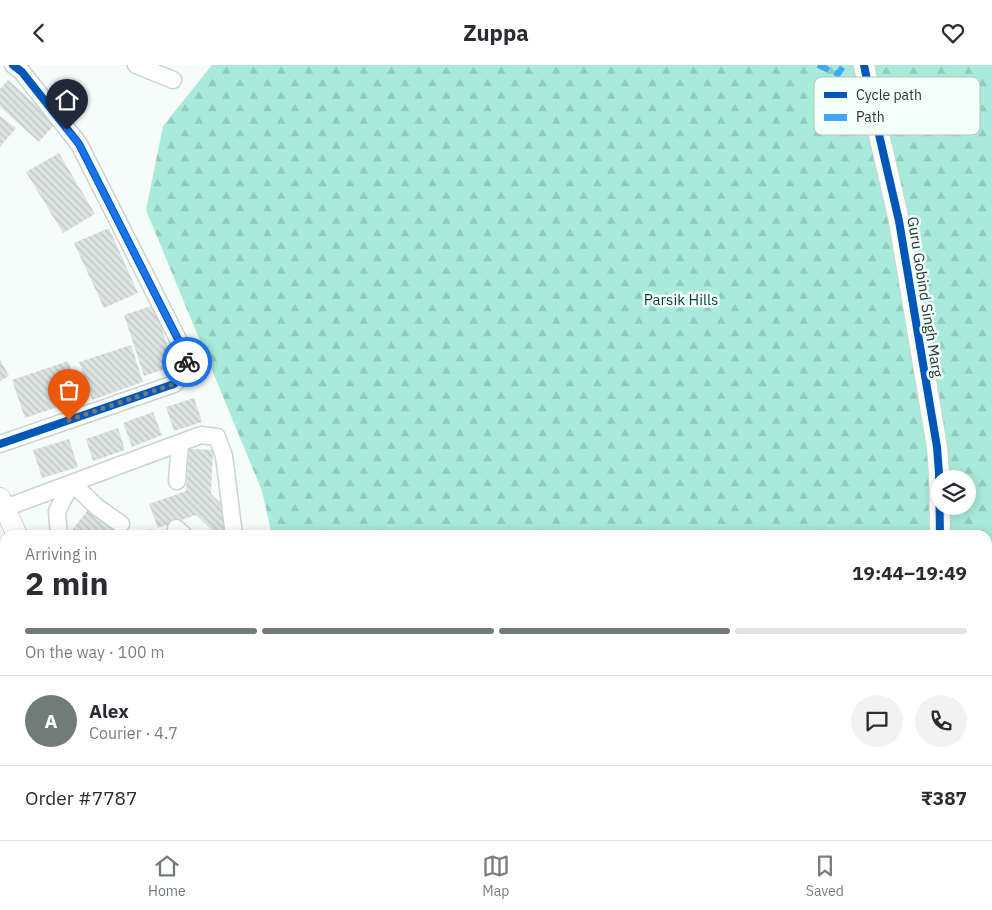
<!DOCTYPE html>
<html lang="en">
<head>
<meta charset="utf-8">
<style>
  :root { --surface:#fff; --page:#f2f2f3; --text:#2b2b33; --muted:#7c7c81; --line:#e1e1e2; --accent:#717b78 }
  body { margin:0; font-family:"IBM Plex Sans",sans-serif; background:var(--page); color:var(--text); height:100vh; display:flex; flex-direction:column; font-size:19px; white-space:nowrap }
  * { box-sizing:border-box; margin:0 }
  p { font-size:16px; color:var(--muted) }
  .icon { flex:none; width:28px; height:28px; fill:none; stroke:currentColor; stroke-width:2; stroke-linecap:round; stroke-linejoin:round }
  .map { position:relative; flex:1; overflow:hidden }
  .side { position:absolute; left:0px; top:465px; width:992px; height:310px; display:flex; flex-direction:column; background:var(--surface); border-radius:15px 15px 0 0; box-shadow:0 2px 12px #0003 }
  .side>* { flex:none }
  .controls { position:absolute; left:931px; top:405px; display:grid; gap:10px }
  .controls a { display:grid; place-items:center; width:45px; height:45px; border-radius:50%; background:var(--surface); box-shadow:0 2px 12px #0003; font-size:25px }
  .pin { position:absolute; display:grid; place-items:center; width:42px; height:42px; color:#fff; margin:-51px -21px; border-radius:50% 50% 50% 0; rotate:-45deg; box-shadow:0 0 5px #0007 }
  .pin .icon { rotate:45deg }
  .courier { position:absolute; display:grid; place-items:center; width:50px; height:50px; margin:-25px; border:4px solid #1a73e8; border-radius:50%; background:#fff; color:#222; box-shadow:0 1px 6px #0007 }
  .overview em { font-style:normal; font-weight:800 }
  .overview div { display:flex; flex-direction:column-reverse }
  .overview { display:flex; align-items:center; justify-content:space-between; height:85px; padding:0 25px }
  h1 { font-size:32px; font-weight:800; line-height:38px }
  .bar { display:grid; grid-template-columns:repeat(4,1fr); gap:8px 5px; align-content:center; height:60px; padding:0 25px }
  .bar i { height:6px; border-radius:4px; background:var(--line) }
  .bar .active { background:var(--accent) }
  .bar p { grid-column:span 4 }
  .line { display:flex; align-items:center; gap:12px; padding:0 25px; border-top:1px solid var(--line) }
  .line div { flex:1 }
  .round { display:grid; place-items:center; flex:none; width:52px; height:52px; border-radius:26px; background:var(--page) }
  header { display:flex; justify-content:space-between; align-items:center; height:65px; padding:0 25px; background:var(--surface); font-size:22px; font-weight:800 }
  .tabs { display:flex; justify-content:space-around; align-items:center; height:70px; border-top:1px solid var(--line); background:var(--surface); font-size:14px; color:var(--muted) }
  .tabs a { display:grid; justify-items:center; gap:2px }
  .tabs .active { color:var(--accent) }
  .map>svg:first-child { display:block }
  .forest { fill:url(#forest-firs); fill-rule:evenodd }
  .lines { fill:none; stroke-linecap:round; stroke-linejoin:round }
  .canal { stroke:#a9fbe6; stroke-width:18 }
  .building { fill:url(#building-back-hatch) }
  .minor-casing { stroke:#cbd4d1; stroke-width:19 }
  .tertiary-casing { stroke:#cbd4d1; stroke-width:22 }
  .minor { stroke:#fefffe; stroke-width:16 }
  .tertiary { stroke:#fefffe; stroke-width:20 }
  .quiet { stroke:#3fa9f5; stroke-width:6; stroke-dasharray:12 6; stroke-linecap:butt }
  .cycleway-casing { stroke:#f2fffb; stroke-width:11 }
  .cycleway { stroke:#0057b8; stroke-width:8 }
  .done { stroke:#717b78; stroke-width:5; stroke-dasharray:0 9 }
  .route { stroke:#1a73e8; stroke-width:6 }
  .labels { text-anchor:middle; stroke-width:5; stroke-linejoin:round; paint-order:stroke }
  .street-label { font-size:15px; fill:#2a3632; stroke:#f2fffb }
  .park-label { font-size:15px; fill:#0a3f34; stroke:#f2fffb }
  .key { fill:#f2fffb; stroke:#b6c3bf; stroke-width:1 }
  .key-label { font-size:14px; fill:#2a3632 }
</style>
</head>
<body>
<header><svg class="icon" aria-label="back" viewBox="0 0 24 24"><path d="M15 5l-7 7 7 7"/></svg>Zuppa<svg class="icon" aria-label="heart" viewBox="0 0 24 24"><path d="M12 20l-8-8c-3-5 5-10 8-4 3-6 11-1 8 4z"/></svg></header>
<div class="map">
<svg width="992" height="775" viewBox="0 0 992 775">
  <defs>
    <pattern id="forest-firs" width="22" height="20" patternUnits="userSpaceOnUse" patternTransform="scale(1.25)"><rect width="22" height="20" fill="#a9ebdb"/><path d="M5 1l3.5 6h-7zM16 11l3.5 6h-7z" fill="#92cabc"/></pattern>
    <pattern id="building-back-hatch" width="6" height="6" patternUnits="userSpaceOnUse" patternTransform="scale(1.25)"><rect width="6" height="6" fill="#dce4e2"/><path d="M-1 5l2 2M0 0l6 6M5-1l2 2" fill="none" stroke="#bdc4c2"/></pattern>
  </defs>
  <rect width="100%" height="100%" fill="#f5fcfa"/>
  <path class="forest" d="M212,0h780v775h-650l-1,-5h647v-300h-716l-10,-44 -116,-281 17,-84zM940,414h28v27h-28z"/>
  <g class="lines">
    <path class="canal" d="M0,643l5,15
      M42,770l1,5"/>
  </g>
  <path class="building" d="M8,15l48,43 -17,19 -39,-35v-18z
    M0,51l16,12 -16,19z
    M59,88l36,61 -32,19 -37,-61z
    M109,163l29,65 -34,15 -30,-65z
    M154,240l20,61 -30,10 -20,-61z
    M131,280l12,37 -51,18 -13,-38z
    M0,294l9,17 -9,5z
    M68,296l13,38 -56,19 -13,-38z
    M194,333l8,24 -28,9 -8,-24z
    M153,347l9,23 -30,12 -9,-24z
    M118,363l7,22 -32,11 -7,-22z
    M69,374l9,28 -36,11 -9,-28z
    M189,384l24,1 -2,44 18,17 -5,24h-7l-21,-20 -38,13 -9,-24 37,-13z
    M88,445l32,25h-42l-6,-5z
    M153,464l3,6h-30v-1z
    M282,770h34l1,5h-34z"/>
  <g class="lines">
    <defs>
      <path id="minor" d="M136,0l37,15
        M0,379l174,-60c11,-11 14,-14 12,-29l-107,-211 -57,-72 -9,-7
        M177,416l3,-38
        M5,443l67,-25 25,24 24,17
        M176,463l8,7
        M59,470l-2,-24 15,-28 129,-48 16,2 7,19 10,79
        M158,770l3,5"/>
      <path id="tertiary" d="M864,0l7,35 28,121 38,226 2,26 1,62
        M0,433l17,37
        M954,770v5
        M83,775l5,-5"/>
    </defs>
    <use href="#minor" class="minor-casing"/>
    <use href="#tertiary" class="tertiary-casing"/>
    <use href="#minor" class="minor"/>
    <use href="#tertiary" class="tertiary"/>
    <path class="quiet" d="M818,0l20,9 6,-9"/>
    <defs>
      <path id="cycleway" d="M864,0l7,35 28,121 38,226 2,26 1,62
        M0,379l174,-60c11,-11 14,-14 12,-29l-107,-211 -57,-72 -9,-7"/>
    </defs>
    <use href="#cycleway" class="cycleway-casing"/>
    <use href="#cycleway" class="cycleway"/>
  </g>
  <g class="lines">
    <path class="done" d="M69,355l105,-36c6,-6 14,-13 13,-22"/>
    <path class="route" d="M67,65l12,14 107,211 1,7"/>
  </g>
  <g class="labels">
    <g class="street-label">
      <text transform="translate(925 232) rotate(81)" y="5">Guru Gobind Singh Marg</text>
    </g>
    <g class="park-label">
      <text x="681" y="240">Parsik Hills</text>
    </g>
  </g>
  <rect x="814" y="12" width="166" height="58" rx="8" class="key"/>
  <rect x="824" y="27" width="23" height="6" fill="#0057b8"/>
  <rect x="824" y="49" width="23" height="7" fill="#3fa9f5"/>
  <g class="key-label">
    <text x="856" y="35">Cycle path</text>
    <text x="856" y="57">Path</text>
  </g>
</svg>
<div class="controls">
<a><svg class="icon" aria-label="layers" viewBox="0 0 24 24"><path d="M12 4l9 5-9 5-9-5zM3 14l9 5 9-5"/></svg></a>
</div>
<div class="pin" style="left:69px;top:355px;background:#ea580c"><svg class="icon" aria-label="bag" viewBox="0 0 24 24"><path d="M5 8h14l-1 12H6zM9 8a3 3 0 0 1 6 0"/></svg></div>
<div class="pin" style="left:67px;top:65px;background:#1f2937"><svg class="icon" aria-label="home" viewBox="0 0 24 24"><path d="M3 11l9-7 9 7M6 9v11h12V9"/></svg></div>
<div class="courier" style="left:187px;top:297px"><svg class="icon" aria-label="bike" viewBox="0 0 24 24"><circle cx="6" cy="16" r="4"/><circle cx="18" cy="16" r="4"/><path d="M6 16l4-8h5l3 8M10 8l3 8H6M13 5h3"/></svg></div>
<section class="side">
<div class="overview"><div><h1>2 min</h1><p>Arriving in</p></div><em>19:44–19:49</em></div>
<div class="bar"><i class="active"></i><i class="active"></i><i class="active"></i><i></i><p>On the way · 100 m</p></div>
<div class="line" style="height:90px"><b class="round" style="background:var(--accent);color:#fff">A</b><div><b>Alex</b><p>Courier · 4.7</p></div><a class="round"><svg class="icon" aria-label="chat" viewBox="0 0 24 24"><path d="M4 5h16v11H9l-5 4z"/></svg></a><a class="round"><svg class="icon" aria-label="phone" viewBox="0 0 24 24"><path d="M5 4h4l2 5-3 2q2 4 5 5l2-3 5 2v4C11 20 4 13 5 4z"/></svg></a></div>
<div class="line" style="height:65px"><div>Order #7787</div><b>₹387</b></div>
</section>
</div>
<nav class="tabs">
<a class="active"><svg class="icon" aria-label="home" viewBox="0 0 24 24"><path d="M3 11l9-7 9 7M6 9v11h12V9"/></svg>Home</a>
<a><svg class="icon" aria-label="map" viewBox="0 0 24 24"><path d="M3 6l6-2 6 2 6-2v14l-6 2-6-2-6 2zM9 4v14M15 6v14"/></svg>Map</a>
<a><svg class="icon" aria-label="saved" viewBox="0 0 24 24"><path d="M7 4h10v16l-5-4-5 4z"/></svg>Saved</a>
</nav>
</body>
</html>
